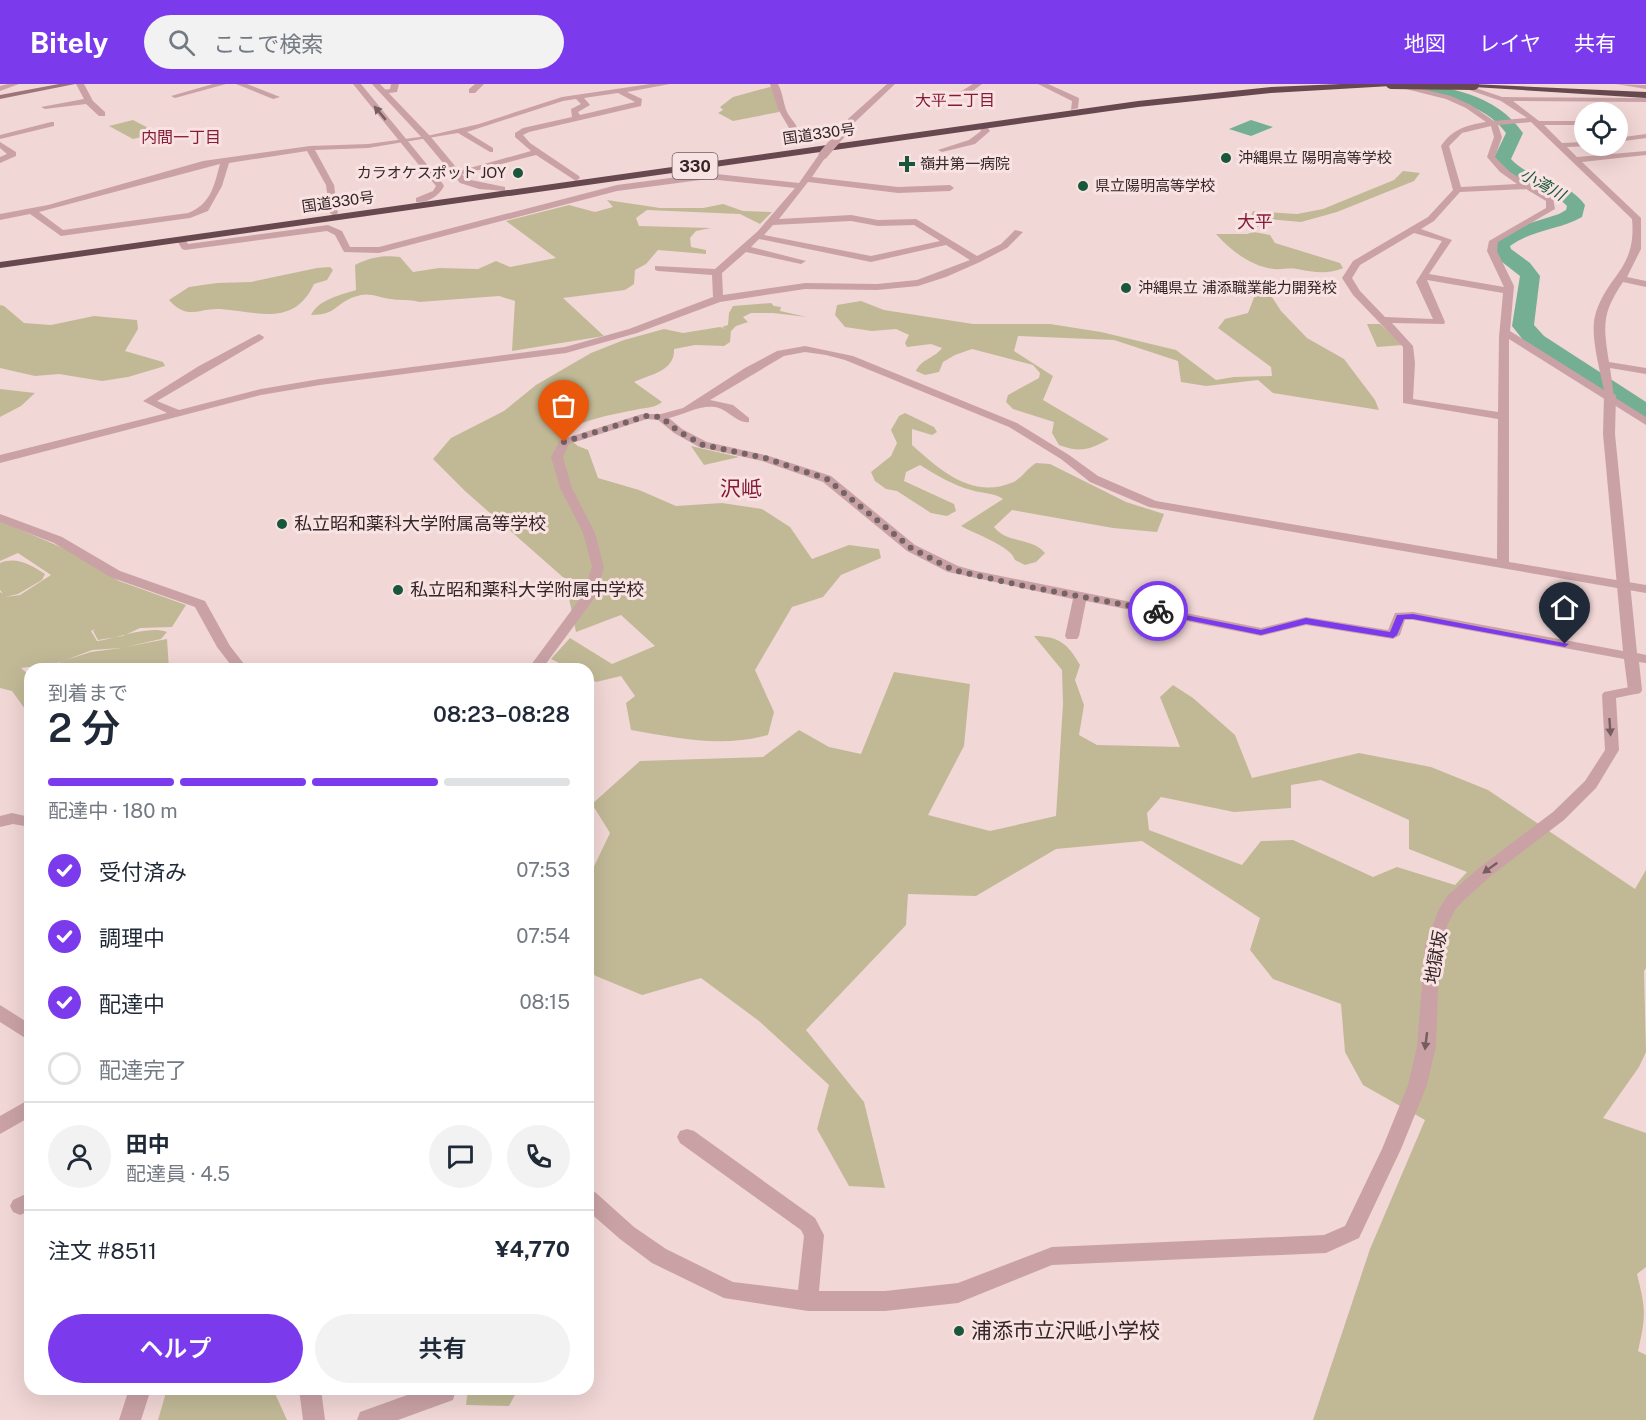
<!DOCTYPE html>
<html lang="ja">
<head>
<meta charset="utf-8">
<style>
  :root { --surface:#fff; --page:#f2f2f3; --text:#1f2937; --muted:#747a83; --line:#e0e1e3; --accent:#7c3aed }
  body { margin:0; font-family:"Public Sans","Noto Sans JP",sans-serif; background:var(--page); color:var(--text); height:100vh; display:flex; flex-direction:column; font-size:22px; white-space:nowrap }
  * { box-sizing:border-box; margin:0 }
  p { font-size:20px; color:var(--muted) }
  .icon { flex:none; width:33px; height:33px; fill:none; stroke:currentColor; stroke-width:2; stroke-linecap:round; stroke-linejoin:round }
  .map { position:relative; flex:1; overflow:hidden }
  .drawer { position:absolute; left:24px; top:579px; width:570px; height:732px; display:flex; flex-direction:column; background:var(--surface); border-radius:18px; box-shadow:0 6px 24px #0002 }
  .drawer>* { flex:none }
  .tools { position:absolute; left:1574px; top:18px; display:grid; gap:12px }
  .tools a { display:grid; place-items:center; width:54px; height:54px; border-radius:50%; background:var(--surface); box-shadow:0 6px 24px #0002; font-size:30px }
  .pin { position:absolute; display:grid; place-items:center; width:51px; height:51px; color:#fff; margin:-62px -26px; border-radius:50% 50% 50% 0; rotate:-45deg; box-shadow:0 0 6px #0007 }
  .pin .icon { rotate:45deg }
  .courier { position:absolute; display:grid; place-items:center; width:60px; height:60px; margin:-30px; border:4px solid #7c3aed; border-radius:50%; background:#fff; color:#222; box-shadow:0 2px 8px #0007 }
  .head em { font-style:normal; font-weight:600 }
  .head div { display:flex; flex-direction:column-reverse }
  .head { display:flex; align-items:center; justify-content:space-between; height:102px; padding:0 24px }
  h1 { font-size:39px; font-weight:600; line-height:45px }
  .bar { display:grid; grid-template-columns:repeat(4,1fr); gap:9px 6px; align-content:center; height:72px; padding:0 24px }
  .bar i { height:8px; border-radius:4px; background:var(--line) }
  .bar .active { background:var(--accent) }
  .bar p { grid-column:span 4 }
  .line { display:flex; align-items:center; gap:15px; padding:0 24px; border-top:2px solid var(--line) }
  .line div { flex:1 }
  .round { display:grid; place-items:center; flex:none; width:63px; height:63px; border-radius:32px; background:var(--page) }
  ol { padding:0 24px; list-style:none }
  li { display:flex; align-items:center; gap:18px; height:66px }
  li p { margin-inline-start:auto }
  li .icon { padding:6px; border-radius:50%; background:var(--accent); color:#fff; stroke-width:4 }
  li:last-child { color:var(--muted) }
  li i { width:33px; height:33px; border:3px solid var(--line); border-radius:50% }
  .action { display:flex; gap:12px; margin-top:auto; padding:12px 24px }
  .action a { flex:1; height:69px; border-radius:36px; background:var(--accent); color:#fff; font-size:24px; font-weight:600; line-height:69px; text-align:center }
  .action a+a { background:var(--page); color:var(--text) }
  header { display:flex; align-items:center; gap:36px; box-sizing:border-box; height:84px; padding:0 30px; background:var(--accent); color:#fff }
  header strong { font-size:28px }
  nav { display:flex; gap:33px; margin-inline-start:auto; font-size:21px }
  .search { width:420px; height:54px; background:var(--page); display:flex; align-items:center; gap:15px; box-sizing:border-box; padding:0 21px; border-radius:33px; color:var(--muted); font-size:22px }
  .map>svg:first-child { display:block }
  .green { fill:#c1b996; fill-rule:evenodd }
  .water { fill:#75af93 }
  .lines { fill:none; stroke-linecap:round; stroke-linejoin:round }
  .river { fill:#75af93; fill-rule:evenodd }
  .minor { fill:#caa2a5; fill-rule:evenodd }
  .tertiary { fill:#caa2a5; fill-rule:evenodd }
  .secondary { fill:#9d747a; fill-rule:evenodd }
  .trunk { fill:#66484e; fill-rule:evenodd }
  .minor-bridge { stroke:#caa2a5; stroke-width:9 }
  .trunk-bridge { stroke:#66484e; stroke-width:10 }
  .oneway { fill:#785d60 }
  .route { fill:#7c3aed }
  .done { stroke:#766365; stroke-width:6; stroke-dasharray:0 10.8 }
  .poi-dot { fill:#19563b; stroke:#f9e3e2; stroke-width:2 }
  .labels { text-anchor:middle; stroke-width:6; stroke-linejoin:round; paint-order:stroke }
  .far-street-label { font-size:15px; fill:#342528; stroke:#f9e3e2 }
  .far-poi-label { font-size:15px; fill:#342528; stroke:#f9e3e2; text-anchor:start }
  .far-neighbourhood-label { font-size:16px; fill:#851b39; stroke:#f9e3e2 }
  .shield { fill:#f9e3e2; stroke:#6f5e60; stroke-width:1.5 }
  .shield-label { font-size:16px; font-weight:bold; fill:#342528 }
  .far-water-label { font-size:16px; font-style:italic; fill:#19563b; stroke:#f9e3e2 }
  .far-quarter-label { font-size:18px; fill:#851b39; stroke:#f9e3e2 }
  .poi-label { font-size:18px; fill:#342528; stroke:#f9e3e2; text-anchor:start }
  .street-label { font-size:18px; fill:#342528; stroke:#f9e3e2 }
  .quarter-label { font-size:21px; fill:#851b39; stroke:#f9e3e2 }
  .near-poi-label { font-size:21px; fill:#342528; stroke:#f9e3e2; text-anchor:start }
</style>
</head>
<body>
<header>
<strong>Bitely</strong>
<div class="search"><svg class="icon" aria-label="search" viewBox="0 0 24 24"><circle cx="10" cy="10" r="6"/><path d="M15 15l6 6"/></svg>ここで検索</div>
<nav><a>地図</a><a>レイヤ</a><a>共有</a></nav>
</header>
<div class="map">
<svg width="1646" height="1336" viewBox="0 0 1646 1336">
  <rect width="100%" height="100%" fill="#f1d7d6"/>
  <path class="green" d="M770,3h3l7,12 -1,13 -46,9 -15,-8 5,-3 -3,-3 13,-10z
    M133,36l25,13 -25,6 -24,-13z
    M1403,87l17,2 -6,8 -77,31 -36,10 -33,-3 -13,10 -9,-1 7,-17 44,3 26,-5 71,-29z
    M607,116l53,8h43l20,-4 20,7 29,1 -12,12 -20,-10 -93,-4 -11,8 3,8 72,2 -15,3 -6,7 1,9 15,3v4l-48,-4 -12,14 -11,6 -1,14 -9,6 -62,8 41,38 -92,15 3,-50 -16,-5 -80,6c-10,-3 -18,-1 -28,-3 -16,-2 -21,-8 -37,-2 -19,7 -18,18 -43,18 8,-16 30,-20 45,-25l-1,-25c16,-8 28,-10 45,-8l13,15 26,-4 39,1 18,-8 14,6 46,-9 -50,-37 63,-16 26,7 18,-5z
    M1254,148l16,3 5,8 65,20 3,5c-15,7 -30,4 -46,1 -7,-2 -15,1 -23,0 -22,-2 -44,-19 -58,-35h31z
    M330,183l3,3 -6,10 -13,4c-20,43 -55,28 -94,25 -23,-1 -32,12 -51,-9l20,-13 28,-4 34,-1 66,-14z
    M1261,209l9,1 11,17 26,27 37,21 31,41 4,10 -106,-17 -15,-13 -52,6 -25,-4 -3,-21 -64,-21 -96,-4 -4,15 39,25 -10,24 66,39c-20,11 -28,14 -50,6l-7,-12 2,-11 -41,-13 -7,-7 2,-7 31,-17 1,-5 -7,-8 -61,-16 -17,6 -12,7 -4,10 -14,3 -9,-4c5,-12 19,-13 26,-23l-11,-4 -24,3 -2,-4 4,-8 -13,-6 -24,2 -27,-4 -10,-12 2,-10 24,-4 23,9 89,14h77l51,8 75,18 40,30 18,-3 38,-1 -1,-9 -53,-39 7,-9 23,-6 7,-18z
    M771,219l3,3 7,1 -1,4 27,6 -34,-4h-22l-8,4 5,5 -12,4 -5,5 -1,11 -6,4 -29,-1 -21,4c1,22 -22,25 -40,33l28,20c-9,7 -16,5 -27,8 -25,5 -51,9 -74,23l17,13 10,4 10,28 41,12 37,16 46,-3 40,6 28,18 22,32 37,-14 30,4 2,9 -40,17 -18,22 -31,10 -37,63 19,42 -6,23c-47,13 -91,3 -137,-5l-5,-27 9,-7 -14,-20 -25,6 -8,-4v-9h-17l-20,-10 19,-21 42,26 43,-18 -34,-31 -45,17 -11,-53 -100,-88 -32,-32 18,-21 53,-27 32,-26 55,-32 33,-13 40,-11 19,4 37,-6 6,2 -4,-2 6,-2 1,-12 4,-7z
    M0,221l4,1 20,17 27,2 43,-9 43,4 1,9 -13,22 38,11 2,4 -37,11 -26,4 -43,-7 -24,2 -35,-8z
    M1367,240h13l23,21 -26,2z
    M0,305l35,4 -14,13 -21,11z
    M905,329l29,14 3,5 -5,3 -20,-6v16c27,24 59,54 99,38 11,-4 15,-14 25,-20l14,1 76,38 38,12 -7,18 -44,-4 -101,-18 -18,17c13,17 38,10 51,26l-9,9 -11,3 -10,-5c-4,-14 -40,-26 -54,-34l42,-27c-10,-7 -20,-5 -32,-9 -18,-5 -35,-15 -51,-25l-14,7 -2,9 50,23 2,7 -9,5 -16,-3 -34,-22 -11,-2 -11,-8 -4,-9 20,-16 6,-13 -6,-13 8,-14z
    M691,362l48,11 -35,8z
    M0,437l70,30 49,30 67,24 -14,22 -32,1 -17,8 -25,4 -5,-9 2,-2 -4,2 6,10c22,-3 51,-16 70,-9l-6,7 -36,8 42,-8 2,30h-131l53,-17 30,-4 -29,2 -34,13 -37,5 9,8v40l-18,-25 -12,-3v-96l3,2 -3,-4v-27c17,-7 31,2 45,11l-3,6 -24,14 -13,3 15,-2 31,-20 -33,-22 -18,8z
    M1034,552c25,0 34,8 46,29l-5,15 9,25 -5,30 18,10 83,2 -20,-50 13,-12 20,13 42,37 17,43 107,-25 72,14 57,23 147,99 11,-19v98l-2,3 2,81 -7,15 -36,51 43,15v134l-9,7c9,36 9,41 1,77l8,4v65h-333l57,-171 55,-129 -62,-35 -18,-33 -4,-48 -68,-25 -23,-29 10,-32 -118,-77 -86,8 -80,47 -68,-2 -2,31 -100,105 58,72 21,86 -36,-2 -32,-57 12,-44 -70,-64 -58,-43 -59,17 -46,-19 -8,-6v-91l22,-46 -18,-29 48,-43 123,-4 36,-27 30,17 32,7 33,-82 76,12 -6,62 -36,69 62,16 66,-15 7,-112 -1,-34zM1321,696l88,40v29l58,23 -12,13 -58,-18 -24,10 -80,-37 -32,1 -19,24 -93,-35 -2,-17 14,-16 73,15 57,-4v-23z
    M167,1305h106l14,31h-129z
    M468,1305h50l-9,17 -43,-1z"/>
  <path class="water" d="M1251,36l22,7 -22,9 -22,-7z"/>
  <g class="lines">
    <path class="river" d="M1402,0c44,0 95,11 121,49l-12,26c21,23 56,20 74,46l-3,12c-23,13 -51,13 -72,29l1,3 19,14 10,13 -6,49 10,11 102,66v17l-8,-2 -110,-71 -16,-20 8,-50 -23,-18 -7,-14 21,-15 48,-15 7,-4 1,-4c-21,-22 -55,-20 -74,-46l13,-27c-22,-31 -67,-37 -102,-46z"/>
    <path class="minor" d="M8,0h11l-19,7v-5z
      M76,0h8l9,17 12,11v4h-6l-13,-12 -41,5 -4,-2 43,-8z
      M213,0h13l-51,14 -4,-2z
      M236,0h11l33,13 -7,2z
      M391,0h8l-2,8 -15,2v-4l8,-1z
      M475,0h9l-9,9h-6v-4z
      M650,0h20l-43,8 15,7 -1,7 -112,26 -6,3 7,8 49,33 1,2 -4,3 -40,-26 -80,21 -4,-3 79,-22 -16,-14v-4l8,-5 49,-11 -1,-8 10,-5 -5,-5 -13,2 -96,31 26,16v4h-3l-32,-19 -90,15 -53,2 19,35 4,28 -4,3 -4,-3 -4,-28 -19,-34 -78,12 -7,23 -14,25 -18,7 -129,18 -31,-22 -30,6v-6l48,-9 155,-44 107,-15 58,-2 59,-8 52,-12 83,-27zM618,9l17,9 -55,13 -2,-3 12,-7 -6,-7zM220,80c-6,22 -9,40 -32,49l-125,17 -24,-18z
      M770,0h8c5,9 5,19 9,28 4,8 11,12 11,21h-6l-14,-24z
      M887,0h8l-40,38 -11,14h-6l-1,-2 12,-16z
      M973,0h9l-16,12h-6v-4z
      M1038,0h10l31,14 -1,10 -7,2 1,-9z
      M1402,0l49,12 20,9 23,16 33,-3 -26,-17v-4h3l142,1v4l-133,-1 26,20h45v4h-40l18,18 22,-1v4h3l-20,1 10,10 69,-6v4l-64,7 59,56v31l-14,28 19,4v6l-23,-5c-21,31 -20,43 -14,80l37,6v6l-36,-6 4,29 32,20v8l-137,-86v223l137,23v8l-497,-86 -59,-25 -29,-23 -52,-32 -164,-67 -19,-5 -21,-3 -21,4 -74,44 23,5 16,13v4c-12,2 -21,-13 -34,-15 -15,-2 -30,7 -46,11l13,11 25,13 62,14 62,20 84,69 43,21 18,5 285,57 45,-11 82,13 7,-17 18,-1 7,4 -2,3 -13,1 -5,15 -7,4 -87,-14 -45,11 -175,-35 -7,35 -2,3h-10l-2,-3 8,-37 -125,-27 -41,-21 -84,-69 -61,-21 -63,-14 -25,-14 -16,-13 -11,-1 -78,25 -6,13 9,31 23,45 9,34 -8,29 -54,73h-14l54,-73 10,-29 -9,-34 -23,-45 -9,-31 9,-17 82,-26h19l22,-6 62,-40 32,-17 28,-5 48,10 164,67 52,32 29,21 58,25 341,58 1,-140 -95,-16v-56l-50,-52 -11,-17 11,-17 75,-44 25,-27 -12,-44c11,-17 26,-21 45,-24l-20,-14 -20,-9 -44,-11zM1531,38l101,97c5,51 -26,56 -37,97 -5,20 5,54 9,74l-94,-59 4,-45 -17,-35 1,-9 57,-33 -2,-11 -43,-26 -15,-15 7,-20 -4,-12zM1491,42l3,11 -7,20 13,15 17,12 -56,3 -12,-41 13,-13zM1526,105l20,12v7l-57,33 -2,10 17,36 -75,-13 23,-34 -31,-11 13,-8 26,-29zM1414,149l28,8 -26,41 17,37 -48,-2 -25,-26 -8,-13 8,-13zM1427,196l76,13 -4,44 -1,75 -85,-13 2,-36 -2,-17 -21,-23 52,1 1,-2z
      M1616,0l30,1v4z
      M51,38h3v4l-54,13v-4z
      M979,40h6l5,7 -15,13 -33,8 -4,-2 31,-10 12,-9z
      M1646,50v4l-29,4v-4z
      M0,58l16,10v4l-16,7v-6l7,-3 -7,-6z
      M823,68l4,3 -15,22 86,10 52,-2 4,3 -4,3 -52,2 -90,-11 -29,37 72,-4 27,5 38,-1 61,37 24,-12 14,-14 8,2 -16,16 -27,14 -34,15 -28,9 -41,4 -72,-1 -85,13 -83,31 -71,20 -246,32 -59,10 -261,68v-8l167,-42 -24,-12 56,-35 60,-32 5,3 -1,2 -106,62 22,9 82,-21 59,-10 245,-32 64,-18 84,-32 -1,-22 -54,-4 -3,-1v-4l60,3 43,-38 37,-43 -87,-9 -91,12 -238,62 -35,-1 -9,-17 -8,-4 -142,19 -3,-1 -6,-10 2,-2h6l4,7 140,-19 14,6 8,16h29l238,-62 91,-12 91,10 21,-30zM851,137l27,5 36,-1 26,16 -69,15 -107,-21 9,-10zM759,155l112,23 75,-17 24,15 -53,20 -40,4 -72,-1 -82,12 -1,-22 24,-21 55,12 5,-3 -55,-14z
      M0,430l62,23 58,34 85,30 25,45 18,23h-14l-17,-22 -22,-40 -85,-30 -56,-34 -54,-21z
      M1635,602l7,4 -2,3 -24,5 3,52 -23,38 -32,32 -72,55 -29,26 -8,9 -8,16 -8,38 -3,82 -9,39 -26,64 -42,89 -33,15 -274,12 -94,38 -73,8h-77l-84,-13 -72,-35 -32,-24 -32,-28v-22l7,3 39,35 32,22 67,33 65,8 6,-54 -3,-6 -121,-87 -3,-6 3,-6 7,-2 7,2 121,87 9,17 -5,56h66l73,-8 94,-36 272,-12 21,-9 37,-77 26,-64 9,-39 8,-101 14,-36 9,-14 32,-28 73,-55 32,-31 20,-31 -3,-55 2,-3z
      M12,729l18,4v10l-17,-3 -13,3v-11z
      M0,921l30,19v17l-30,-19z
      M30,1015v18l-30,17v-18z
      M30,1108v19l-10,4 -7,-3 -3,-6 3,-6z
      M129,1305h22l-10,31h-22z
      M299,1305h22l4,31h-22z
      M424,1305h32l-3,11 -55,20h-41l3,-8z"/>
    <path class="tertiary" d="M353,0h8l82,100 1,2c-5,10 -16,17 -28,16v-4l17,-7 3,-5z
      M372,0h8l50,52 36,43 39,8v4l-26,-2 -19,-6 -36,-43z
      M1452,0h12l44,15 -7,2z
      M1610,308l6,3 -1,39 22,219 9,2v8l-7,-1 3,28 -2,3 -5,1 -7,-4 -4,-31 -216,-40 -2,-3 2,-3 5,-1 210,39 -20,-217 1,-39z"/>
    <path class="secondary" d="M59,0h16l-75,15v-4z"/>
    <path class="trunk" d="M1341,0h54l-4,2 -120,7 -133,14 -1138,161v-6l1138,-161 133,-14z
      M1471,0l175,8v6l-172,-11z"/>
    <path class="minor-bridge" d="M823,71l18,-21"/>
    <path class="trunk-bridge" d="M1391,0l83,1"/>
  </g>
  <defs><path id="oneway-solid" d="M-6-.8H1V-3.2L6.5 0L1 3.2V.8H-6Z" transform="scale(1.5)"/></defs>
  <g class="oneway">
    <use href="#oneway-solid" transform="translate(380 29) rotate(-130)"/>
    <use href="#oneway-solid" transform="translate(1610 643) rotate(86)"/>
    <use href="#oneway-solid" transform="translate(1490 784) rotate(144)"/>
    <use href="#oneway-solid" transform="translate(1426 957) rotate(97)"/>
  </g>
  <path class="route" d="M1155,525l106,21 45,-12 84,14 7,-17 16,-1 156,30 -4,3 -152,-28h-9l-7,16 -4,3 -87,-14 -45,11 -103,-21 -4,-3z"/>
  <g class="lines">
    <path class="done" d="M564,358l82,-26 15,1 17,14 25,14 62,13 62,21 84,69 42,22 66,15 139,26"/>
  </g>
  <g class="poi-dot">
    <circle cx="1226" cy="74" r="6"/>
    <path d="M904 71h6v6h6v6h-6v6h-6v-6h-6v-6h6z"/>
    <circle cx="518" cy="89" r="6"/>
    <circle cx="1083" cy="102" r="6"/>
    <circle cx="1126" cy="204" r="6"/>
    <circle cx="282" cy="440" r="6"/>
    <circle cx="398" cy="506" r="6"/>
    <circle cx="959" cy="1247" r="6"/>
  </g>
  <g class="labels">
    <g class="far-street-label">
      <text transform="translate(819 50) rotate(-8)" y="5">国道330号</text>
      <text transform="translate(338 118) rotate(-8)" y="5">国道330号</text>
    </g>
    <g class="far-poi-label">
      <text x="1238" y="79">沖縄県立 陽明高等学校</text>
      <text x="920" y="85">嶺井第一病院</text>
      <text x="506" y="94" text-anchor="end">カラオケスポット JOY</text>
      <text x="1095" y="107">県立陽明高等学校</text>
      <text x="1138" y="209">沖縄県立 浦添職業能力開発校</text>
    </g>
    <g class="far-neighbourhood-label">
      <text x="955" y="22">大平二丁目</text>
      <text x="181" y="59">内間一丁目</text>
    </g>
    <rect class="shield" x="672.5" y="69" width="45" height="26" rx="4.5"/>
    <g class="shield-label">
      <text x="695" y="88">330</text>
    </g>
    <g class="far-water-label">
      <text transform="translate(1543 100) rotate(29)" y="6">小湾川</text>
    </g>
    <g class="far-quarter-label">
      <text x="1255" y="144">大平</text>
    </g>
    <g class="poi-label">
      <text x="294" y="446">私立昭和薬科大学附属高等学校</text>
      <text x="410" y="512">私立昭和薬科大学附属中学校</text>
    </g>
    <g class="street-label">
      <text transform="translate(1436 873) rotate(-80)" y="6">地獄坂</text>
    </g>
    <g class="quarter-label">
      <text x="741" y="412">沢岻</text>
    </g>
    <g class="near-poi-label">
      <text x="971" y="1254">浦添市立沢岻小学校</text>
    </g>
  </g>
</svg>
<div class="tools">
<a><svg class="icon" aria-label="locate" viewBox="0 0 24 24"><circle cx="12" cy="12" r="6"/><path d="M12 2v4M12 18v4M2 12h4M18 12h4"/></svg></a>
</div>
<div class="pin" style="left:564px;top:358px;background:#ea580c"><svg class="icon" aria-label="bag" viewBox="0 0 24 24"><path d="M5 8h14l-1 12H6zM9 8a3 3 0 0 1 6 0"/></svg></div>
<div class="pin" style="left:1565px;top:560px;background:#1f2937"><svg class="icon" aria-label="home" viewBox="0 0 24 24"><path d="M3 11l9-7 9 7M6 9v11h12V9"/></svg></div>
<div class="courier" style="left:1158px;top:527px"><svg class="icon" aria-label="bike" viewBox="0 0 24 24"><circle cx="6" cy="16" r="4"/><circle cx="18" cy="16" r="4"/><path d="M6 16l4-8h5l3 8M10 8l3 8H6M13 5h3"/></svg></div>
<section class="drawer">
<div class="head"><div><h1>2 分</h1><p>到着まで</p></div><em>08:23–08:28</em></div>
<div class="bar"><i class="active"></i><i class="active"></i><i class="active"></i><i></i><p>配達中 · 180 m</p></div>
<ol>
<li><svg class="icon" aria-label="check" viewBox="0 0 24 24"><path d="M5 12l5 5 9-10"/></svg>受付済み<p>07:53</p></li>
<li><svg class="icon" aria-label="check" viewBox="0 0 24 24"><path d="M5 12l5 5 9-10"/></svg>調理中<p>07:54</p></li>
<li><svg class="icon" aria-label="check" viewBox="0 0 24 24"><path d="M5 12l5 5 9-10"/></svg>配達中<p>08:15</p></li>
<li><i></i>配達完了</li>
</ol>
<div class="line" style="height:108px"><a class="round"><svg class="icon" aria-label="person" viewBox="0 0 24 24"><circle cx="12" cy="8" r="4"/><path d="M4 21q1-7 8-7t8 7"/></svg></a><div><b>田中</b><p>配達員 · 4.5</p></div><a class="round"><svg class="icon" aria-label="chat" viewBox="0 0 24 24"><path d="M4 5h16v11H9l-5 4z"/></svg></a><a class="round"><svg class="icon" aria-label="phone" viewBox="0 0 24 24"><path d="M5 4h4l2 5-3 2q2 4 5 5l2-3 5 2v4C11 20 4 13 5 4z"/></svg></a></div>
<div class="line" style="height:78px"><div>注文 #8511</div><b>¥4,770</b></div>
<div class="action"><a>ヘルプ</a><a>共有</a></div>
</section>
</div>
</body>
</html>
